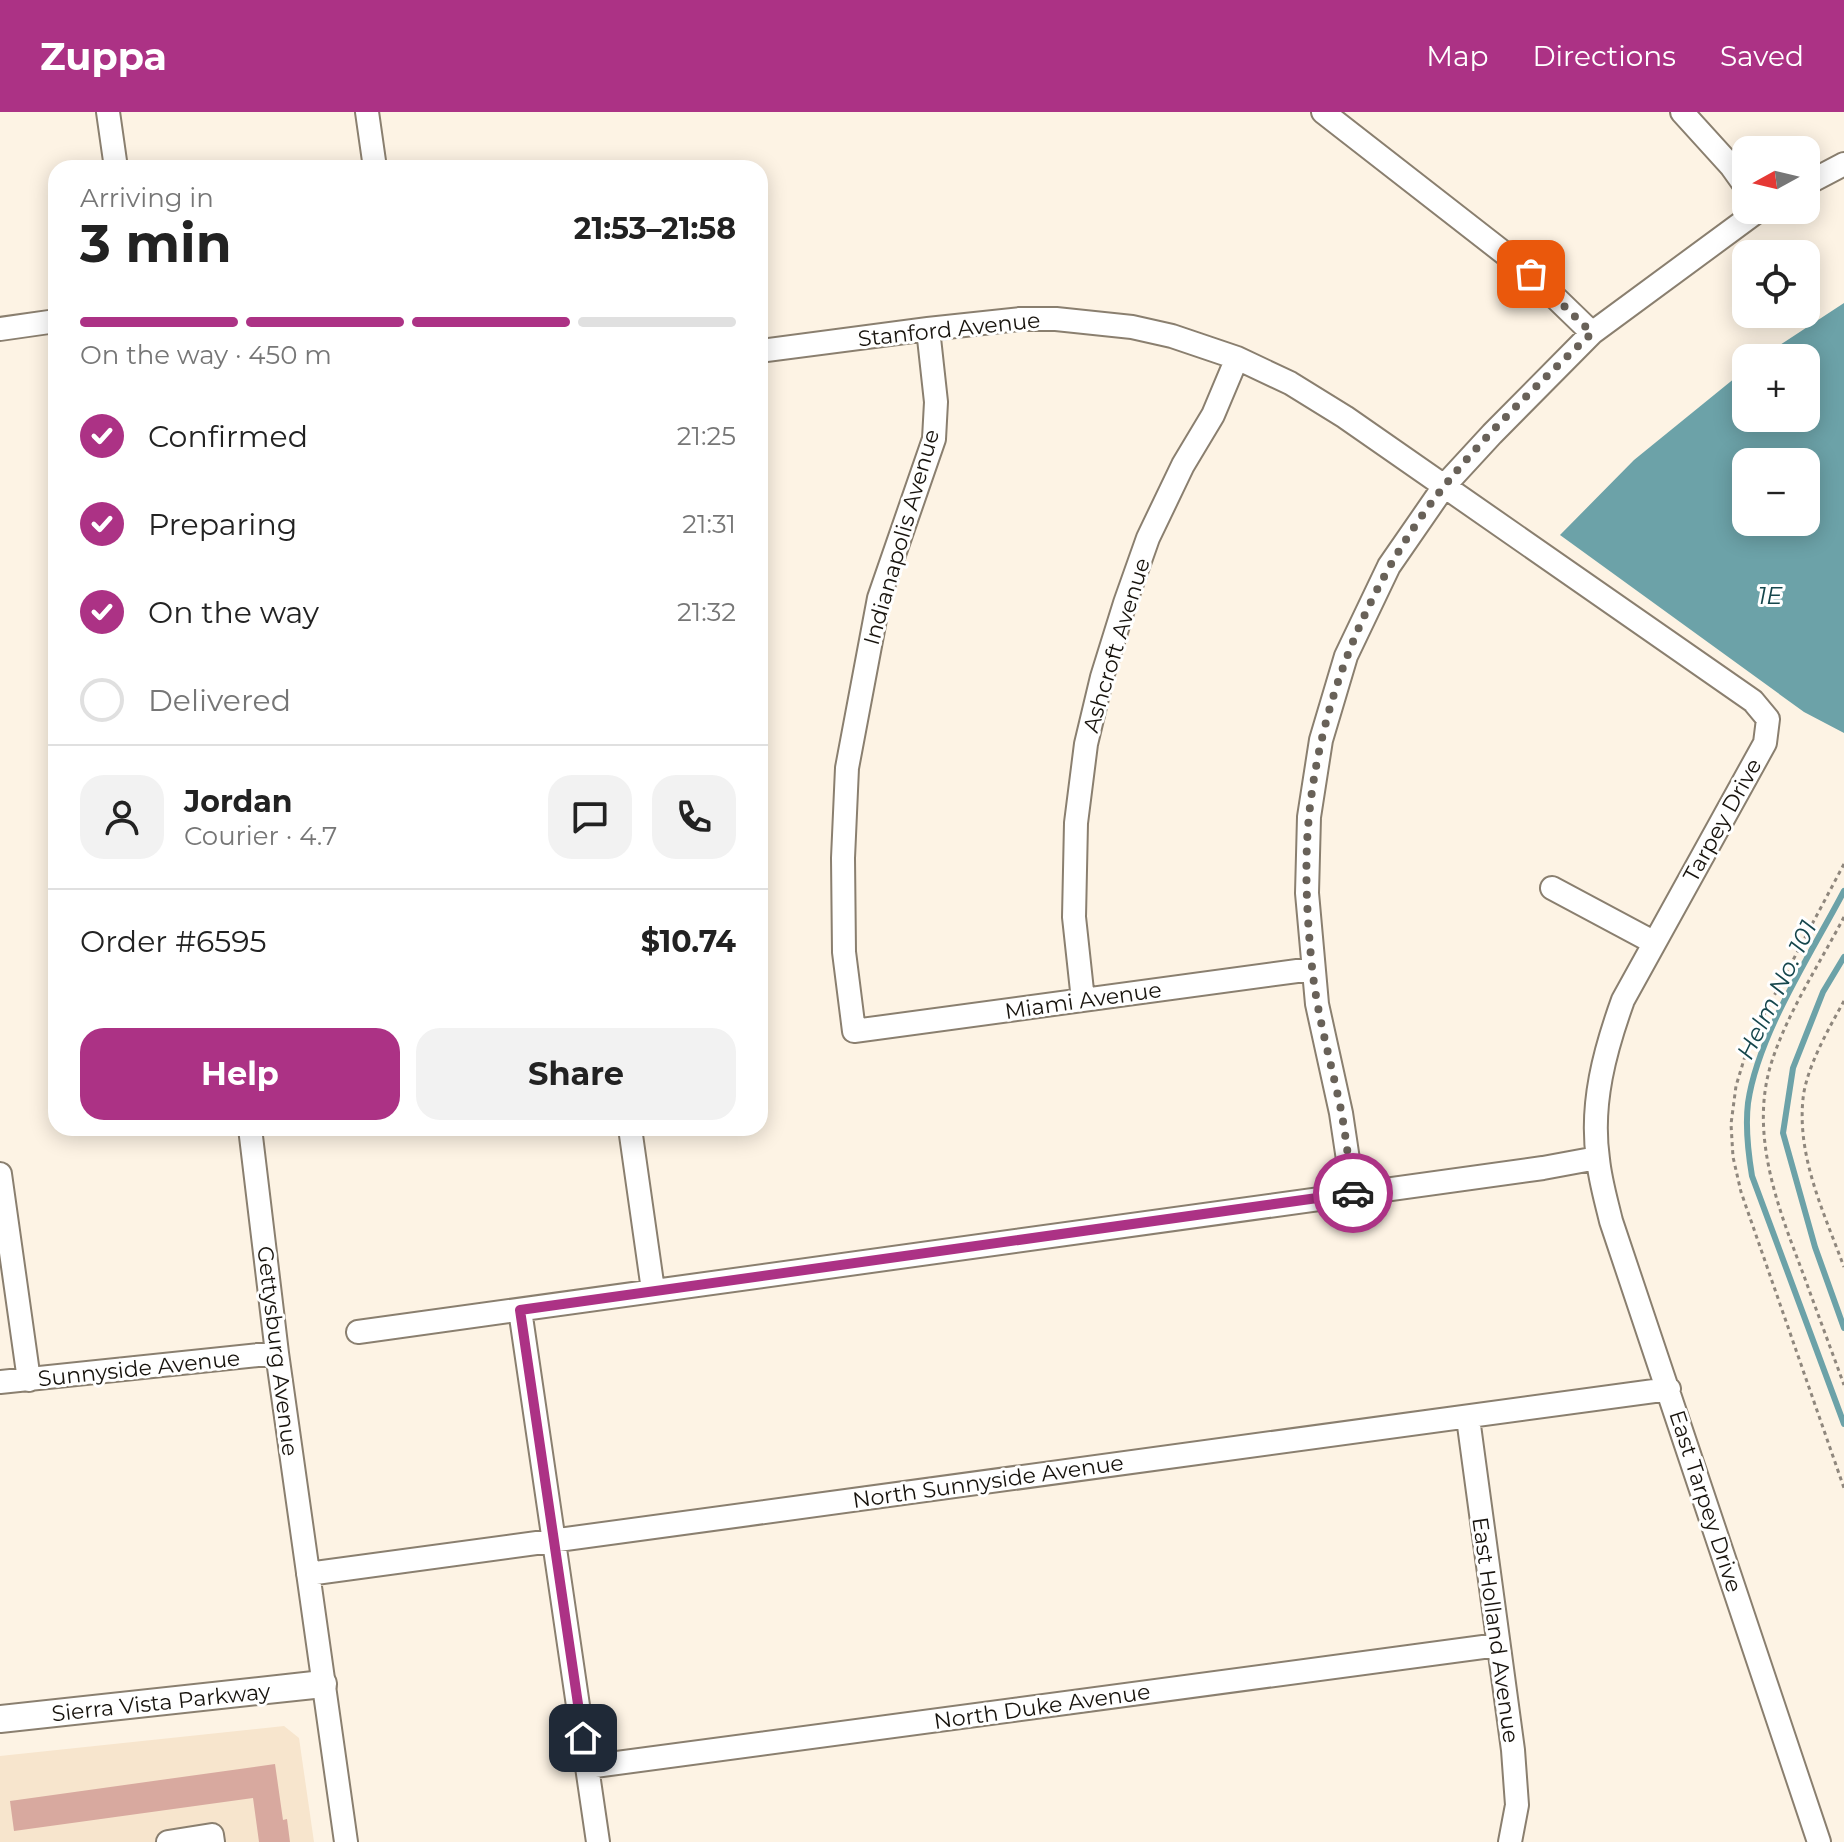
<!DOCTYPE html>
<html lang="en">
<head>
<meta charset="utf-8">
<style>
  :root { --surface:#fff; --page:#f2f2f2; --text:#222; --muted:#767676; --line:#e0e0e0; --accent:#ac3285 }
  body { margin:0; font-family:Montserrat,sans-serif; background:var(--page); color:var(--text); height:100vh; display:flex; flex-direction:column; font-size:30px; white-space:nowrap }
  * { box-sizing:border-box; margin:0 }
  p { font-size:26px; color:var(--muted) }
  .icon { flex:none; width:44px; height:44px; fill:none; stroke:currentColor; stroke-width:2; stroke-linecap:round; stroke-linejoin:round }
  .map { position:relative; flex:1; overflow:hidden }
  .side { position:absolute; left:48px; top:48px; width:720px; height:976px; display:flex; flex-direction:column; background:var(--surface); border-radius:24px; box-shadow:0 4px 20px #0003 }
  .side>* { flex:none }
  .needle { width:52px; rotate:262deg }
  .controls { position:absolute; left:1732px; top:24px; display:grid; gap:16px }
  .controls a { display:grid; place-items:center; width:88px; height:88px; border-radius:16px; background:var(--surface); box-shadow:0 4px 20px #0003; font-size:40px }
  .pin { position:absolute; display:grid; place-items:center; width:68px; height:68px; color:#fff; margin:-34px; border-radius:16px; box-shadow:0 4px 12px #0006 }
  .courier { position:absolute; display:grid; place-items:center; width:80px; height:80px; margin:-40px; border:6px solid #ac3285; border-radius:50%; background:#fff; color:#222; box-shadow:0 2px 10px #0007 }
  .head em { font-style:normal; font-weight:700 }
  .head div { display:flex; flex-direction:column-reverse }
  .head { display:flex; align-items:center; justify-content:space-between; height:136px; padding:0 32px }
  h1 { font-size:52px; font-weight:700; line-height:60px }
  .bar { display:grid; grid-template-columns:repeat(4,1fr); gap:12px 8px; align-content:center; height:96px; padding:0 32px }
  .bar i { height:10px; border-radius:6px; background:var(--line) }
  .bar .selected { background:var(--accent) }
  .bar p { grid-column:span 4 }
  .line { display:flex; align-items:center; gap:20px; padding:0 32px; border-top:2px solid var(--line) }
  .line div { flex:1 }
  .round { display:grid; place-items:center; flex:none; width:84px; height:84px; border-radius:24px; background:var(--page) }
  ol { padding:0 32px; list-style:none }
  li { display:flex; align-items:center; gap:24px; height:88px }
  li p { margin-inline-start:auto }
  li .icon { padding:8px; border-radius:50%; background:var(--accent); color:#fff; stroke-width:4 }
  li:last-child { color:var(--muted) }
  li i { width:44px; height:44px; border:4px solid var(--line); border-radius:50% }
  .primary-button { display:flex; gap:16px; margin-top:auto; padding:16px 32px }
  .primary-button a { flex:1; height:92px; border-radius:24px; background:var(--accent); color:#fff; font-size:32px; font-weight:700; line-height:92px; text-align:center }
  .primary-button a+a { background:var(--page); color:var(--text) }
  header { display:flex; align-items:center; gap:48px; box-sizing:border-box; height:112px; padding:0 40px; background:var(--accent); color:#fff }
  header strong { font-size:38px }
  nav { display:flex; gap:44px; margin-inline-start:auto; font-size:28px }
  .map>svg:first-child { display:block }
  .built { fill:#f7e5cd }
  .water { fill:#6ca2a8; fill-rule:evenodd }
  .lines { fill:none; stroke-linecap:round; stroke-linejoin:round }
  .stream { stroke:#6ca2a8; stroke-width:6 }
  .building { fill:#d8a99f }
  .minor-casing { stroke:#8a7f6f; stroke-width:26 }
  .major-casing { stroke:#8a7f6f; stroke-width:30 }
  .path { stroke:#8f877d; stroke-width:3; stroke-dasharray:4 4; stroke-linecap:butt }
  .minor { stroke:#fff; stroke-width:22 }
  .major { stroke:#fff; stroke-width:26 }
  .done { stroke:#686158; stroke-width:8; stroke-dasharray:0 14.4 }
  .route { stroke:#ac3285; stroke-width:10 }
  .labels { text-anchor:middle; stroke-width:6; stroke-linejoin:round; paint-order:stroke }
  .street-label { font-size:22px; fill:#17130d; stroke:#fff }
  .water-label { font-size:24px; font-style:italic; fill:#15464c; stroke:#fff }
</style>
</head>
<body>
<header>
<strong>Zuppa</strong>
<nav><a>Map</a><a>Directions</a><a>Saved</a></nav>
</header>
<div class="map">
<svg width="1844" height="1730" viewBox="0 0 1844 1730">
  <rect width="100%" height="100%" fill="#fdf3e4"/>
  <path class="built" d="M284,1614l15,12 15,104h-314v-86z"/>
  <path class="water" d="M1844,191v430l-40,-21 -244,-177 74,-75 112,-91v49h60v-60h-46zM1746,350h60v60h-60z"/>
  <g class="lines">
    <path class="stream" d="M1844,779c-33,63 -86,143 -96,212 -3,25 0,49 4,73l92,248
      M1844,845l-21,35 -30,76 -10,65 32,114 29,81"/>
  </g>
  <path class="building" d="M275,1652l8,56 4,-1 3,23h-31l-6,-44 -239,33 -4,-30z"/>
  <g class="lines">
    <defs>
      <path id="minor" d="M108,0l8,56
        M367,0l8,56
        M1323,0l208,162 61,59
        M1682,0l49,54 15,21
        M1806,72l38,-20
        M0,217l56,-8
        M928,217l8,73 -2,37 -55,159 -32,170 -4,90 1,94 10,79 458,-62
        M760,239l168,-22 92,-10h36l76,8 40,9 65,22 53,25 55,34 408,284 15,18 -3,24 -142,257c-18,50 -33,104 -25,159 2,21 8,41 13,62l208,621
        M1552,776l101,54
        M1083,888l-9,-83 2,-94 10,-79 16,-67 23,-74 23,-65 35,-73 30,-50 24,-57
        M250,1016l27,225 69,489
        M630,1016l23,162
        M0,1062l29,206
        M1353,1081l-12,-80 -24,-109 -10,-111 2,-76 12,-77 25,-84 43,-90 56,-81 47,-51 100,-101 167,-123
        M520,1198l78,532
        M358,1220l1185,-164 54,-10
        M0,1270l277,-29
        M1468,1306l45,332 4,55 -7,37
        M308,1462l1361,-185
        M587,1655l911,-122
        M168,1730l44,-7 1,7"/>
      <path id="major" d="M0,1607l323,-35"/>
    </defs>
    <use href="#minor" class="minor-casing"/>
    <use href="#major" class="major-casing"/>
    <path class="path" d="M1844,752l-95,179 -13,43 -5,38 2,33 8,35 103,296
      M1844,805c-25,48 -57,96 -73,147 -22,72 8,146 33,212 13,36 27,73 40,109
      M1844,889c-15,27 -38,67 -41,98 -6,58 21,114 41,168"/>
    <use href="#minor" class="minor"/>
    <use href="#major" class="major"/>
  </g>
  <g class="lines">
    <path class="done" d="M1353,1081c-4,-28 -7,-56 -12,-83 -10,-48 -24,-95 -29,-143 -5,-49 -8,-101 -3,-151 12,-120 61,-237 136,-331 44,-54 96,-104 147,-152l-61,-59"/>
    <path class="route" d="M583,1626l-63,-428 833,-117"/>
  </g>
  <g class="labels">
    <g class="street-label">
      <text transform="translate(949 217) rotate(-6)" y="8">Stanford Avenue</text>
      <text transform="translate(901 425) rotate(-74)" y="8">Indianapolis Avenue</text>
      <text transform="translate(1116 533) rotate(-73)" y="8">Ashcroft Avenue</text>
      <text transform="translate(1722 708) rotate(-61)" y="8">Tarpey Drive</text>
      <text transform="translate(1083 888) rotate(-8)" y="8">Miami Avenue</text>
      <text transform="translate(278 1239) rotate(83)" y="8">Gettysburg Avenue</text>
      <text transform="translate(139 1256) rotate(-6)" y="8">Sunnyside Avenue</text>
      <text transform="translate(988 1369) rotate(-8)" y="8">North Sunnyside Avenue</text>
      <text transform="translate(1706 1389) rotate(72)" y="8">East Tarpey Drive</text>
      <text transform="translate(1496 1518) rotate(82)" y="8">East Holland Avenue</text>
      <text transform="translate(161 1590) rotate(-6)" y="8">Sierra Vista Parkway</text>
      <text transform="translate(1042 1594) rotate(-8)" y="8">North Duke Avenue</text>
    </g>
    <g class="water-label">
      <text x="1770" y="492">1E</text>
      <text transform="translate(1777 878) rotate(-64)" y="8">Helm No. 101</text>
    </g>
  </g>
</svg>
<div class="controls">
<a><svg class="needle" viewBox="-14 -14 28 28"><path d="M0-13l5 13h-10z" fill="#e53935"/><path d="M0 13l5-13h-10z" fill="#767676"/></svg></a>
<a><svg class="icon" aria-label="locate" viewBox="0 0 24 24"><circle cx="12" cy="12" r="6"/><path d="M12 2v4M12 18v4M2 12h4M18 12h4"/></svg></a>
<a>+</a>
<a>−</a>
</div>
<div class="pin" style="left:1531px;top:162px;background:#ea580c"><svg class="icon" aria-label="bag" viewBox="0 0 24 24"><path d="M5 8h14l-1 12H6zM9 8a3 3 0 0 1 6 0"/></svg></div>
<div class="pin" style="left:583px;top:1626px;background:#1f2937"><svg class="icon" aria-label="home" viewBox="0 0 24 24"><path d="M3 11l9-7 9 7M6 9v11h12V9"/></svg></div>
<div class="courier" style="left:1353px;top:1081px"><svg class="icon" aria-label="car" viewBox="0 0 24 24"><path d="M5 17H2v-5l4-1 3-4h7l3 4 3 1v5h-3M9 17h6M6 11h13"/><circle cx="7" cy="17" r="2"/><circle cx="17" cy="17" r="2"/></svg></div>
<section class="side">
<div class="head"><div><h1>3 min</h1><p>Arriving in</p></div><em>21:53–21:58</em></div>
<div class="bar"><i class="selected"></i><i class="selected"></i><i class="selected"></i><i></i><p>On the way · 450 m</p></div>
<ol>
<li><svg class="icon" aria-label="check" viewBox="0 0 24 24"><path d="M5 12l5 5 9-10"/></svg>Confirmed<p>21:25</p></li>
<li><svg class="icon" aria-label="check" viewBox="0 0 24 24"><path d="M5 12l5 5 9-10"/></svg>Preparing<p>21:31</p></li>
<li><svg class="icon" aria-label="check" viewBox="0 0 24 24"><path d="M5 12l5 5 9-10"/></svg>On the way<p>21:32</p></li>
<li><i></i>Delivered</li>
</ol>
<div class="line" style="height:144px"><a class="round"><svg class="icon" aria-label="person" viewBox="0 0 24 24"><circle cx="12" cy="8" r="4"/><path d="M4 21q1-7 8-7t8 7"/></svg></a><div><b>Jordan</b><p>Courier · 4.7</p></div><a class="round"><svg class="icon" aria-label="chat" viewBox="0 0 24 24"><path d="M4 5h16v11H9l-5 4z"/></svg></a><a class="round"><svg class="icon" aria-label="phone" viewBox="0 0 24 24"><path d="M5 4h4l2 5-3 2q2 4 5 5l2-3 5 2v4C11 20 4 13 5 4z"/></svg></a></div>
<div class="line" style="height:104px"><div>Order #6595</div><b>$10.74</b></div>
<div class="primary-button"><a>Help</a><a>Share</a></div>
</section>
</div>
</body>
</html>
